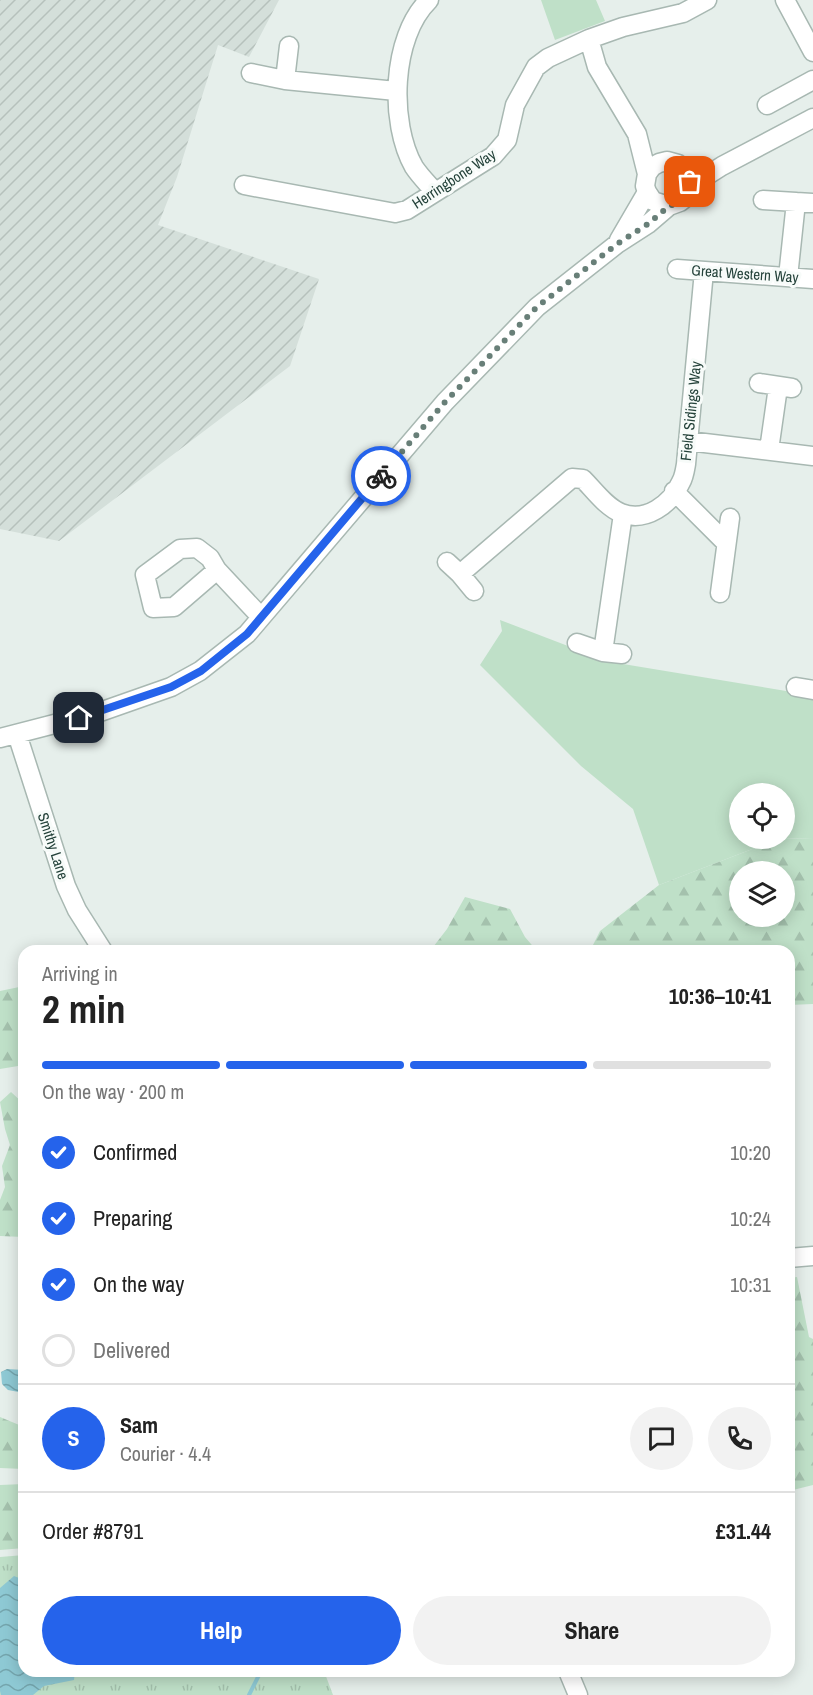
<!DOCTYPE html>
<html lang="en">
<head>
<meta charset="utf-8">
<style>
  :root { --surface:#fff; --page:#f2f2f2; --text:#222; --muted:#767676; --line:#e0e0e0; --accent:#2563eb }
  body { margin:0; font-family:"Archivo Narrow",sans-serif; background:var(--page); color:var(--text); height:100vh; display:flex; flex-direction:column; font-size:22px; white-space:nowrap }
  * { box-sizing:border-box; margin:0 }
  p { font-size:20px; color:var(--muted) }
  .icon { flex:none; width:33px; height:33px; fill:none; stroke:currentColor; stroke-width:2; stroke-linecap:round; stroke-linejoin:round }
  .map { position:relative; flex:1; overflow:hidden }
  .drawer { position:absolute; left:18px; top:945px; width:777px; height:732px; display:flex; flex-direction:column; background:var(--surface); border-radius:18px; box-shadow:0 3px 15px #0003 }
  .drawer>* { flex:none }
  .controls { position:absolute; left:729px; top:783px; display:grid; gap:12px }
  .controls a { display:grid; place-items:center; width:66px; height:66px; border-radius:50%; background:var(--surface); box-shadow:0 3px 15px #0003; font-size:30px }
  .pin { position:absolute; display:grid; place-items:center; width:51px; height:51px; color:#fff; margin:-26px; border-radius:12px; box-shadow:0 3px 9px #0006 }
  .courier { position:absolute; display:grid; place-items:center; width:60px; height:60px; margin:-30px; border:4px solid #2563eb; border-radius:50%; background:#fff; color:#222; box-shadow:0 2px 8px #0007 }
  .overview em { font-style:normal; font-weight:700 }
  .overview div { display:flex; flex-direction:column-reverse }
  .overview { display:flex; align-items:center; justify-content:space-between; height:102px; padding:0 24px }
  h1 { font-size:39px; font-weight:700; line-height:45px }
  .bar { display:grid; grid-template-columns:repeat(4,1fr); gap:9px 6px; align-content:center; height:72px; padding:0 24px }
  .bar i { height:8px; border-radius:4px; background:var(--line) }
  .bar .active { background:var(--accent) }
  .bar p { grid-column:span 4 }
  .line { display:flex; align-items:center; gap:15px; padding:0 24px; border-top:2px solid var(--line) }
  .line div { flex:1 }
  .round { display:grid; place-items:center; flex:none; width:63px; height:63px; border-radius:32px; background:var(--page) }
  ol { padding:0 24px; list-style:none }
  li { display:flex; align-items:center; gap:18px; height:66px }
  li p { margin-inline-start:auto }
  li .icon { padding:6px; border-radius:50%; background:var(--accent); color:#fff; stroke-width:4 }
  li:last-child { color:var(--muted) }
  li i { width:33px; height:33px; border:3px solid var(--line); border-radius:50% }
  .primary-button { display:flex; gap:12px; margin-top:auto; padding:12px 24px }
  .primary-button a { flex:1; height:69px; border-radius:36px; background:var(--accent); color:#fff; font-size:24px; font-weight:700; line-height:69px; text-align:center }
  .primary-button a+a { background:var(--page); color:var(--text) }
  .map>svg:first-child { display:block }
  .industrial { fill:url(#industrial-furrows) }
  .grass { fill:#bfe0c8; fill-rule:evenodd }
  .forest { fill:url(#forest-firs); fill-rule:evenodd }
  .park { fill:url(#park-tufts) }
  .water { fill:url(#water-waves) }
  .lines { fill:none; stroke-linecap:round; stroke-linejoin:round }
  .stream { stroke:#8ec9d4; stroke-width:4 }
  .minor-casing { stroke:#a8b8b2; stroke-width:21 }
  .minor { stroke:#fff; stroke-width:18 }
  .done { stroke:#687f78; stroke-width:6; stroke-dasharray:0 10.8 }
  .route { stroke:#2563eb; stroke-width:8 }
  .labels { text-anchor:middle; stroke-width:6; stroke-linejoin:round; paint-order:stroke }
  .street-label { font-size:15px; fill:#24423a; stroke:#f7fbf9 }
</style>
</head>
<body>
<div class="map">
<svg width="813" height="1695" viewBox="0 0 813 1695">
  <defs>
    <pattern id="industrial-furrows" width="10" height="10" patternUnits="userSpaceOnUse" patternTransform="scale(1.5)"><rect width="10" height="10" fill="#d4dfda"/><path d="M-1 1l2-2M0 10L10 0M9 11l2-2" fill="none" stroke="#b6c1bc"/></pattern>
    <pattern id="forest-firs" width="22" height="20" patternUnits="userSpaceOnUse" patternTransform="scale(1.5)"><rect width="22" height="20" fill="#bfe0c8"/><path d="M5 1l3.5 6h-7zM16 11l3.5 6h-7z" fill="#a4c1ad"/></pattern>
    <pattern id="park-tufts" width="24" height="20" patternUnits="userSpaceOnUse" patternTransform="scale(1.5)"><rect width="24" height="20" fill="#bfe0c8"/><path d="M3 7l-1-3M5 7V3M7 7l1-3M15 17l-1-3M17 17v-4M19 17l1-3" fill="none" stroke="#a4c1ad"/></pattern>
    <pattern id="water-waves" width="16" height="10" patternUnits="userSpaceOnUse" patternTransform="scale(1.5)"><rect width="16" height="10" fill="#8ec9d4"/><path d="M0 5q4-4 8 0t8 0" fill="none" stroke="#74a5ad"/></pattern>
  </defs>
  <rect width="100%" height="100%" fill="#e6efeb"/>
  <path class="industrial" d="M0,0h279l-30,57 -31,-12 -41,132 -19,48 161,54 -29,87 -231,175 -59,-12z"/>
  <path class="grass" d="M541,0h55l9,21 -50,19z
    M500,620l68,26 55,18 163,27 27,1v146l-35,1 -119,46 -26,-76 -52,-43 -101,-101 22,-34zM740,794h44v44h-44z"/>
  <path class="forest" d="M813,838v166l-24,1v-54h-199l10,-20 59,-46 119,-46zM740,872h44v44h-44z
    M465,897l45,12 15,28 12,14h-107l17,-22z
    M24,986v79l-24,4v-78z
    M11,1092l13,12v133l-24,-1v-36l5,-13 -3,-21 8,-21 -5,-16 -5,-27z
    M797,1277l12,60 4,2v146l-24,6v-213z
    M0,1417l24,10v42l-24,-1z
    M24,1484v64l-24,2v-65z"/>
  <path class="park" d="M24,1555v116h300l9,24h-333v-138z"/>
  <path class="water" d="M7,1369l17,1v23l-16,-3 -6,-6 -1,-12z
    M14,1576l10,4v91h51l-1,9 -30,6 -11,9h-32l-1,-4v-103z"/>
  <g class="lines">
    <path class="stream" d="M249,1695l12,-24"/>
    <defs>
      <path id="minor" d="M429,0c-38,37 -40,123 -15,167 6,9 14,17 21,25
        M785,0l28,52
        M589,39l8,28 40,67 10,40
        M251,73l34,7 111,11
        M285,80l4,-34
        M767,105l46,-25
        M244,185l151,28 12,-3 86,-54 14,-16 8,-35 21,-38 12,-9 41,-19 34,-12 60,-14 24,-13
        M689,187l33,-21 91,-48
        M763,200l50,3
        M619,240l28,-48
        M677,269l136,10
        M788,277l8,-75
        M759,383l33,5
        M688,441l125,15
        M769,450l9,-63
        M674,491l52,52
        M447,562l13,12 14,17
        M217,570l-43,37 -21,1 -8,-33 35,-26 17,-1 13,10 7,12 44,47
        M460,574l112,-96 11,1c11,11 23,28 38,34 25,10 50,-9 60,-31 3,-5 4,-12 5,-18l18,-193
        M720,593l10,-75
        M577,643l26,9 19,2
        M603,652l20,-138
        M796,687l17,3
        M17,734l49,152 11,24 26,41
        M0,738l97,-25 74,-26 29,-16 47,-37 198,-232 92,-95 80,-63 31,-20 21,-18 11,-4 5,-4 4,-11 -3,-15 -8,-8 -11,-3 -8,2 -7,4 -5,7 -2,12 2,6 6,9 16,5
        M789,1258l24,-2
        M568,1671l10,24"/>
    </defs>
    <use href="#minor" class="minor-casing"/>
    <use href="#minor" class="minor"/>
  </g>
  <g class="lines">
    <path class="done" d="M381,476l64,-74 92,-95 80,-63 31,-20 21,-18 11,-4 8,-10 2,-10"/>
    <path class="route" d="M79,718l92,-31 30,-16 46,-37 134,-158"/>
  </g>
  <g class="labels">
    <g class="street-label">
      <text transform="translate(454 179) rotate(-33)" y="5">Herringbone Way</text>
      <text transform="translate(745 274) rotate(4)" y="5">Great Western Way</text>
      <text transform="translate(691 411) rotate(-84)" y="5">Field Sidings Way</text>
      <text transform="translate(53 846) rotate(72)" y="5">Smithy Lane</text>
    </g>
  </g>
</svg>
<div class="controls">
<a><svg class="icon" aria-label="locate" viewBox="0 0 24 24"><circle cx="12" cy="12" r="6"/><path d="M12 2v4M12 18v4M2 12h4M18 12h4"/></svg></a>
<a><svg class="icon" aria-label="layers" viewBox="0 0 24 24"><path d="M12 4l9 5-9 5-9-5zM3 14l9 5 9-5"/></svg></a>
</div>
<div class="pin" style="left:690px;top:182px;background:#ea580c"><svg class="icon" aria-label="bag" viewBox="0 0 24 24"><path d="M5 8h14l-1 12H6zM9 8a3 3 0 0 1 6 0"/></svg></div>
<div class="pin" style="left:79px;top:718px;background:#1f2937"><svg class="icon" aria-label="home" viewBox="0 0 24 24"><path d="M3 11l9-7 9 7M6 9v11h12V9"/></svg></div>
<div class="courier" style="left:381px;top:476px"><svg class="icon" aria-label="bike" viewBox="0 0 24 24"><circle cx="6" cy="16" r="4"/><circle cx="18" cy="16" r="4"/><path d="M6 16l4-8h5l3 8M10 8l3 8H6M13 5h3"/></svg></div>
<section class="drawer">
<div class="overview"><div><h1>2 min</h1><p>Arriving in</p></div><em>10:36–10:41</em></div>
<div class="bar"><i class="active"></i><i class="active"></i><i class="active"></i><i></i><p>On the way · 200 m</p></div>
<ol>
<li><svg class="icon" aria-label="check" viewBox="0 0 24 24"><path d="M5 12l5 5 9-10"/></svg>Confirmed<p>10:20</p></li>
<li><svg class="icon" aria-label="check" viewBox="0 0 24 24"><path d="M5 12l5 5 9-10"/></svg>Preparing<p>10:24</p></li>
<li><svg class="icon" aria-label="check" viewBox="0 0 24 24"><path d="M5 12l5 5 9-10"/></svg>On the way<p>10:31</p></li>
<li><i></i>Delivered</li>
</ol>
<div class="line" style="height:108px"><b class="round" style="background:var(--accent);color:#fff">S</b><div><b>Sam</b><p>Courier · 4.4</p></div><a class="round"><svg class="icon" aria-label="chat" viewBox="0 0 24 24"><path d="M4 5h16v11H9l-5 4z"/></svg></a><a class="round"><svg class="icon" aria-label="phone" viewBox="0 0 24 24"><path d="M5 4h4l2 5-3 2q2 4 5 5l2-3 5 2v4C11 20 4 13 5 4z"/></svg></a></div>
<div class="line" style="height:78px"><div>Order #8791</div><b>£31.44</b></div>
<div class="primary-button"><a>Help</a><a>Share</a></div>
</section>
</div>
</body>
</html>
